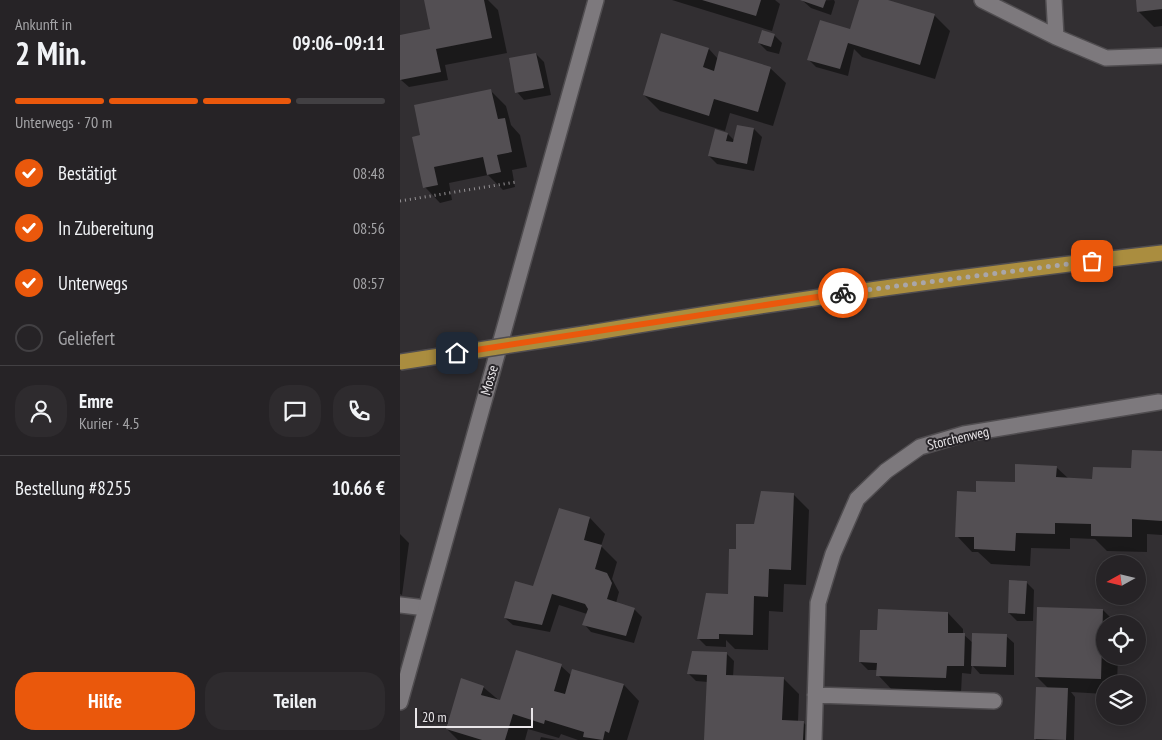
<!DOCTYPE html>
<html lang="de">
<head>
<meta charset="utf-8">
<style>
  :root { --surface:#262326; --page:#2e2b2e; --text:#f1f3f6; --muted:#a4a4a7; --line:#424043; --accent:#ea580c }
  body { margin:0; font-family:"PT Sans Narrow",sans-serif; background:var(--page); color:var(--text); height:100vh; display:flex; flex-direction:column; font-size:19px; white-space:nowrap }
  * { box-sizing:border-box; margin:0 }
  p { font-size:16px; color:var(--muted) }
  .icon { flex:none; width:28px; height:28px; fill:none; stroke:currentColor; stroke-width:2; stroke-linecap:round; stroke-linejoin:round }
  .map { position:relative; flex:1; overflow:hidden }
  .panel { display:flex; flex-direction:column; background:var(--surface); width:400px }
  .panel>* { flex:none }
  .needle { width:32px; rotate:262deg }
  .tools { position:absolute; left:696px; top:555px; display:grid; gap:10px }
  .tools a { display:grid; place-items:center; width:50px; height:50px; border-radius:50%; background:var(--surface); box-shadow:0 2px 12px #0003,0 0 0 1px var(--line); font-size:25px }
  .scale { position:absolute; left:15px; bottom:12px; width:118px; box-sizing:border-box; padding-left:5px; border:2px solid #e9e6e9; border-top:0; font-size:14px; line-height:18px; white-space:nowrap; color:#e9e6e9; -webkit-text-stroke:4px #282529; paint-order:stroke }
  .pin { position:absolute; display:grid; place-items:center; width:42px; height:42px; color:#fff; margin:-21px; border-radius:10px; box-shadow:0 2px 8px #0006 }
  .courier { position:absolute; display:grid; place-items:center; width:50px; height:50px; margin:-25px; border:4px solid #ea580c; border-radius:50%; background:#fff; color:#222; box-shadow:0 1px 6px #0007 }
  .headline em { font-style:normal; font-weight:700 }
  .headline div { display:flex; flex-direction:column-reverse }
  .headline { display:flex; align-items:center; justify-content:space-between; height:85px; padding:0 15px }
  h1 { font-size:32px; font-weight:700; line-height:38px }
  .bar { display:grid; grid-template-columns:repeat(4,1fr); gap:8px 5px; align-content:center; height:60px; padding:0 15px }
  .bar i { height:6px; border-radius:4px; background:var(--line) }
  .bar .current { background:var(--accent) }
  .bar p { grid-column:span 4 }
  .line { display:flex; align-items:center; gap:12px; padding:0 15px; border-top:1px solid var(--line) }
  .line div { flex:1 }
  .round { display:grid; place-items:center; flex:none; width:52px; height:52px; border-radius:20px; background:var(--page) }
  ol { padding:0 15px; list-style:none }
  li { display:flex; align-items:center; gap:15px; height:55px }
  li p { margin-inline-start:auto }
  li .icon { padding:5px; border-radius:50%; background:var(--accent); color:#fff; stroke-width:4 }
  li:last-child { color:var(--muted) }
  li i { width:28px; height:28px; border:2px solid var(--line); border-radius:50% }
  .cta { display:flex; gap:10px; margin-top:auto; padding:10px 15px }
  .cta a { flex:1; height:58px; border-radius:20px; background:var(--accent); color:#fff; font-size:20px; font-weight:700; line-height:58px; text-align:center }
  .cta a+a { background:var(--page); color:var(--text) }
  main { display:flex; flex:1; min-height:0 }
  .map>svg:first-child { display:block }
  .shadow { fill:#0007 }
  .building { fill:#534f53 }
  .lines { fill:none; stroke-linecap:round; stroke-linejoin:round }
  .lane-casing { stroke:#504d50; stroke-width:18 }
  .street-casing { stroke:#504d50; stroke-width:18 }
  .primary-casing { stroke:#504d50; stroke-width:18 }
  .path { stroke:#959295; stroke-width:3; stroke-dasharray:1 4; stroke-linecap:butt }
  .lane { stroke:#7d797d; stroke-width:15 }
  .street { stroke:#7d797d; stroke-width:15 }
  .primary { stroke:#aa8d3f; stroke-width:15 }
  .primary-bridge-casing { stroke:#504d50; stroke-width:18; stroke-linecap:butt }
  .primary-bridge { stroke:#aa8d3f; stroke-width:15 }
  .done { stroke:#a9a6a9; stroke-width:5; stroke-dasharray:0 9 }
  .route { stroke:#ea580c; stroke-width:6 }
  .labels { text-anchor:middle; stroke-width:4; stroke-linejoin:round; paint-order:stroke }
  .street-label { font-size:14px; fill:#e9e6e9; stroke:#282529 }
</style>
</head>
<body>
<main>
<section class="panel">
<div class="headline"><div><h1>2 Min.</h1><p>Ankunft in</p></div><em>09:06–09:11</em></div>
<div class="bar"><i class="current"></i><i class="current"></i><i class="current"></i><i></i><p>Unterwegs · 70 m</p></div>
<ol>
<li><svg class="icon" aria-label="check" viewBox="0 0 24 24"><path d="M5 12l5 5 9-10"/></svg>Bestätigt<p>08:48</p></li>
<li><svg class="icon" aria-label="check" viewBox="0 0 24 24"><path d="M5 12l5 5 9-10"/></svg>In Zubereitung<p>08:56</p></li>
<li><svg class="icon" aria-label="check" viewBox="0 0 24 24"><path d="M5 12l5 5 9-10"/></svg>Unterwegs<p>08:57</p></li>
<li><i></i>Geliefert</li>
</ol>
<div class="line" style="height:90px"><a class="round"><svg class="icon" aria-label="person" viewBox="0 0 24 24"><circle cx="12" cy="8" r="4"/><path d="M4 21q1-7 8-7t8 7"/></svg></a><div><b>Emre</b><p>Kurier · 4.5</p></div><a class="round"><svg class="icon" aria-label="chat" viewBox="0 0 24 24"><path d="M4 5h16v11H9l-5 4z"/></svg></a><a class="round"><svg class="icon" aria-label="phone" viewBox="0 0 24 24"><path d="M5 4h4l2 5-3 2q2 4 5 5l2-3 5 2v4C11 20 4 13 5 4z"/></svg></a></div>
<div class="line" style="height:65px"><div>Bestellung #8255</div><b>10.66 €</b></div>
<div class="cta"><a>Hilfe</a><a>Teilen</a></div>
</section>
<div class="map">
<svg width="762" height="740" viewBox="0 0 762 740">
  <rect width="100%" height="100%" fill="#322f32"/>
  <path class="shadow" d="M25,0h63l10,10 9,43 -62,12 3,15 -39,7 -8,-7 -1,-8v-35l32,-7z
    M272,0h103l5,4 -8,27z
    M434,0l1,2 -4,13 -20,-7 -8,-7z
    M460,0h23l51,15 16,16 -15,48 -73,-22 -8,-8 -6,27 -32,-9 -8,-8 42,-28z
    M737,0h25v26l-8,1 -16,-16z
    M374,35l8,8 -3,11 -12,-3 -8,-8z
    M309,49l9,10 52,9 16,15 -13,43 -43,-13 -5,18 -65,-20 -16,-16z
    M136,54l8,8 7,33 -27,5 -7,-8z
    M91,91l15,15 5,19 9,10 7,32 -15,3 3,17 -12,3 -15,-15 -39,8 3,17 -12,3 -15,-16 -4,-51z
    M354,129l8,8 -8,34 -37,-7 -8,-8 19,-22 7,7z
    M762,452v83l-15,-1v18l-40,-1 -12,-12 -25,-1v11l-39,-1 -1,18 -39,-2 -13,-12h-6l-15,-16 20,-43 40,-10 39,-16 13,12 25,1 39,-11z
    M393,494l16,16 -3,75 -22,-1 -1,28 -14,-1 -1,39 -33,-1 -9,-9v7l-20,-1 -8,-8 31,-43 8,-45 18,-24z
    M190,518l15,16 -4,12 16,16 -5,17 7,13 -3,11 18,6 8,8 -8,26 -43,-11 -7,-8 3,-10 -28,-9 -9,27 -37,-7 -8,-7 35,-27z
    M0,534l9,9 -7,52 -2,-1z
    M626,582l8,8 -1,31h-16l-8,-8z
    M703,610l14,14h-12v32h13l-1,28h-12v10l-34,-2 4,5 -1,43h-38l-1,-2 13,-50 -12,-12z
    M548,613l15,16v5l10,9 33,-7 8,7v32l-34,-1 -8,-9 -1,9 -9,-1 -1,20 -68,-2 -15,-16v-5h-10l-8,-8 17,-30z
    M326,653l8,8 -1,16 51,2 15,15 -1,28h5l8,8v10h-106l3,-58 -12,-1 -7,-7z
    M161,666l11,10 52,9 15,16 -12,39h-49l-17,-6 -2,4 -31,-9 -3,11h-67l-11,-11 36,-42 18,15z
    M141,737l16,3h-17z"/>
  <path class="building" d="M24,0h60l8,38 -56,11 5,23 -41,8v-45l30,-6z
    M302,0h59l-5,16z
    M400,0h26l-3,8z
    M459,0h29l47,14 -15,51 -72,-22 -8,26 -33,-9 13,-40 30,9z
    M736,0h26v9l-25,3z
    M362,30l13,4 -4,13 -13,-4z
    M261,33l48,15 -6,19 11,4 5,-20 52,16 -13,45 -44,-13 -5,17 -66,-21z
    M136,53l8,35 -29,5 -6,-35z
    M91,89l7,30 7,-1 7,34 -15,3 4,17 -14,3 -4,-18 -49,10 4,18 -15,3 -11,-51 8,-2 -6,-30z
    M337,125l17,3 -7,36 -39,-8 7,-27 13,4 -2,8 7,1z
    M732,450l30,1v70l-30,-2v18l-41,-1v-12l-36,-1v11l-39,-1 -1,18 -41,-2v-12h-19l2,-46 19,1v-11l39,1v-18l42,2 -1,11 36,2 1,-12 38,1z
    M361,491l33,2 -3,77 -22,-1 -1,28 -14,-1 -1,39 -34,-1v5h-22l9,-46 22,1 1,-45h7v-25h18z
    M159,508l31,9 -6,23 18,5 -7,24 12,4 5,10 -5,16 28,9 -9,28 -44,-11 6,-16 -3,-5 -33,-10 -10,31 -38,-7 11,-37 18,5z
    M609,580l18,1 -2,33 -17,-1z
    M637,607l66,2 -2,70 -66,-2z
    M478,609l70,3v21h17l-1,33h-17l-1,12 -70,-2 1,-13 -18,-1 1,-32h17z
    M572,633l35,1 -1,33 -35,-1z
    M116,650l46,14 -8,27 11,3 7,-25 52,15 -15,49 -4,-2 -2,9 -20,-3 1,-5 -39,-12 -1,4 -31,-10 -8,26h-23l-36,-11 15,-51 23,8 -3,9 19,5z
    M292,651l35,1 -1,23 58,2 -2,43 22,1 -1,19h-99l3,-65 -20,-1z
    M636,687l32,1 -2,52 -32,-1z"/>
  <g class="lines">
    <defs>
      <path id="lane" d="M0,605l26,3"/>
      <path id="street" d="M582,0l74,37 50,21 56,-2
        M654,0l2,37
        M415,695l179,6
        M0,702l196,-702
        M414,740l4,-137 15,-49 24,-55 29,-28 34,-24 44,-13 195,-32"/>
      <path id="primary" d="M190,333c190,-32 380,-58 572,-80"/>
    </defs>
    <use href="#lane" class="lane-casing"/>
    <use href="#street" class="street-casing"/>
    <use href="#primary" class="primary-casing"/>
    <path class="path" d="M0,201l116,-19"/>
    <use href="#lane" class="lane"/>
    <use href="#street" class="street"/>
    <use href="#primary" class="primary"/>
    <defs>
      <path id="primary-bridge" d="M0,362l190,-29"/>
    </defs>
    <use href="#primary-bridge" class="primary-bridge-casing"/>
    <use href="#primary-bridge" class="primary-bridge"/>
  </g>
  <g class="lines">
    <path class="done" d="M443,293l249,-32"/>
    <path class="route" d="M57,353l386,-60"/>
  </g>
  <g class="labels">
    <g class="street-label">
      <text transform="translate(89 380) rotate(-74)" y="5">Mosse</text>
      <text transform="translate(558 438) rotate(-13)" y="5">Storchenweg</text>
    </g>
  </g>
</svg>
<div class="tools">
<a><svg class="needle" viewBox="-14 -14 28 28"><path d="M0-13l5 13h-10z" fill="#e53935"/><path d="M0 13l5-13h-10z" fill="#a4a4a7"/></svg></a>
<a><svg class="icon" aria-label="locate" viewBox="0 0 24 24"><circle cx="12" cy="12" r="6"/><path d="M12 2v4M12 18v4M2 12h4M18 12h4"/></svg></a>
<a><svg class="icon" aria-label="layers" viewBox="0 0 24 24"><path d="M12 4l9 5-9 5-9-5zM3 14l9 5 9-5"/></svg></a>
</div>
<div class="scale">20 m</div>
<div class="pin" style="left:692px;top:261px;background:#ea580c"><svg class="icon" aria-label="bag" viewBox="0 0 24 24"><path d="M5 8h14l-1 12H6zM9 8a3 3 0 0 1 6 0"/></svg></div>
<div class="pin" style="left:57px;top:353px;background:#1f2937"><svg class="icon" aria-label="home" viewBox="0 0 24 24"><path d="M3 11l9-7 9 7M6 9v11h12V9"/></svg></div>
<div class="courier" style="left:443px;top:293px"><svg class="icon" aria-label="bike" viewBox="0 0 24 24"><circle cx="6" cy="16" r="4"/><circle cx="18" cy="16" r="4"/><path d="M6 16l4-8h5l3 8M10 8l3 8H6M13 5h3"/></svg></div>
</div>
</main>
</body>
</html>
